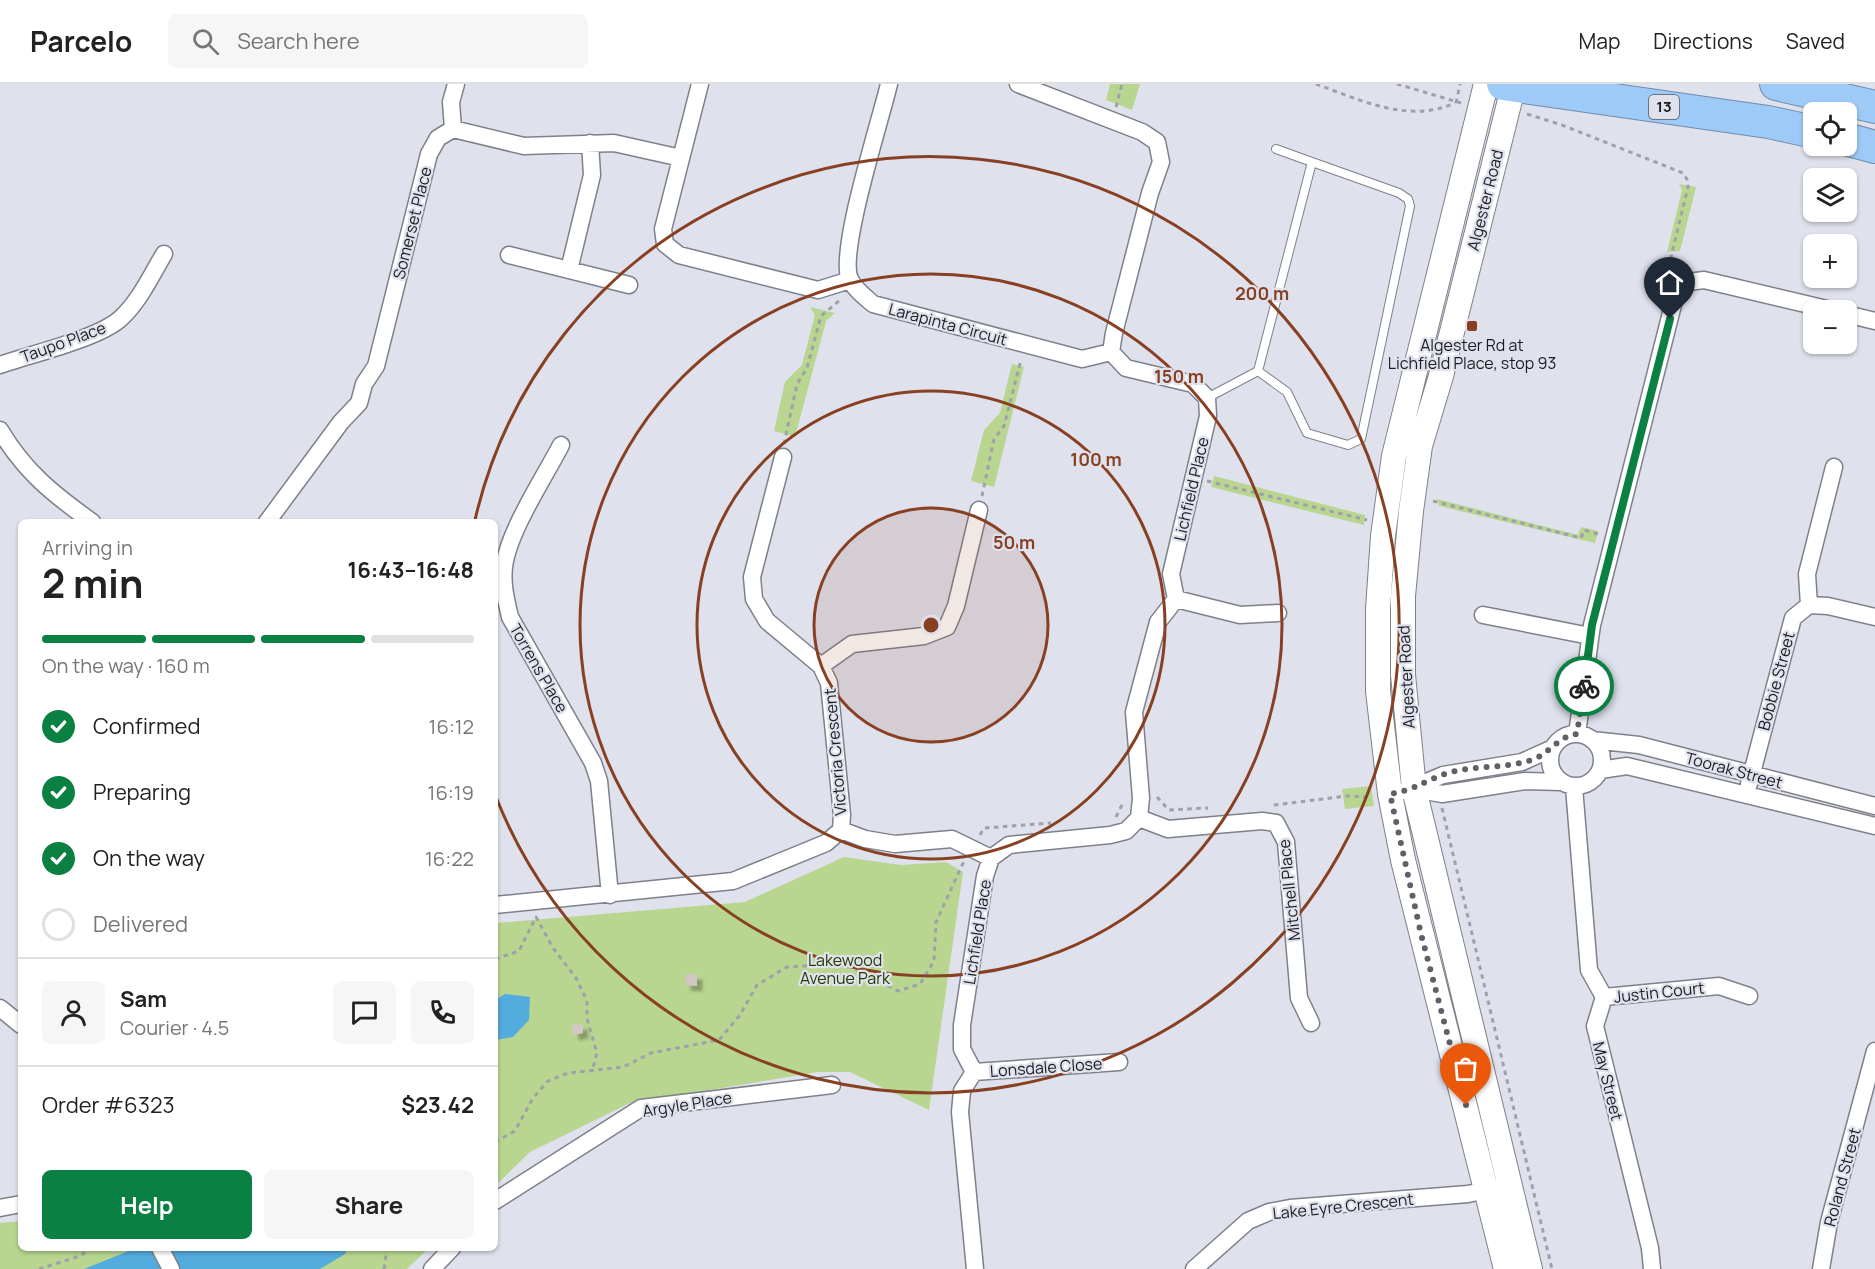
<!DOCTYPE html>
<html lang="en">
<head>
<meta charset="utf-8">
<style>
  :root { --surface:#fff; --page:#f6f6f6; --text:#222; --muted:#767676; --line:#e0e0e0; --accent:#0b8043 }
  body { margin:0; font-family:Manrope,sans-serif; background:var(--page); color:var(--text); height:100vh; display:flex; flex-direction:column; font-size:22px; white-space:nowrap }
  * { box-sizing:border-box; margin:0 }
  p { font-size:20px; color:var(--muted) }
  .icon { flex:none; width:33px; height:33px; fill:none; stroke:currentColor; stroke-width:2; stroke-linecap:round; stroke-linejoin:round }
  .map { position:relative; flex:1; overflow:hidden }
  .panel { position:absolute; left:18px; top:435px; width:480px; height:732px; display:flex; flex-direction:column; background:var(--surface); border-radius:9px; box-shadow:0 2px 4px #0004 }
  .panel>* { flex:none }
  .fabs { position:absolute; left:1803px; top:18px; display:grid; gap:12px }
  .fabs a { display:grid; place-items:center; width:54px; height:54px; border-radius:9px; background:var(--surface); box-shadow:0 2px 4px #0004; font-size:30px }
  .pin { position:absolute; display:grid; place-items:center; width:51px; height:51px; color:#fff; margin:-62px -26px; border-radius:50% 50% 50% 0; rotate:-45deg; box-shadow:0 0 6px #0007 }
  .pin .icon { rotate:45deg }
  .courier { position:absolute; display:grid; place-items:center; width:60px; height:60px; margin:-30px; border:4px solid #0b8043; border-radius:50%; background:#fff; color:#222; box-shadow:0 2px 8px #0007 }
  .overview em { font-style:normal; font-weight:700 }
  .overview div { display:flex; flex-direction:column-reverse }
  .overview { display:flex; align-items:center; justify-content:space-between; height:102px; padding:0 24px }
  h1 { font-size:39px; font-weight:700; line-height:45px }
  .bar { display:grid; grid-template-columns:repeat(4,1fr); gap:9px 6px; align-content:center; height:72px; padding:0 24px }
  .bar i { height:8px; border-radius:4px; background:var(--line) }
  .bar .selected { background:var(--accent) }
  .bar p { grid-column:span 4 }
  .line { display:flex; align-items:center; gap:15px; padding:0 24px; border-top:2px solid var(--line) }
  .line div { flex:1 }
  .round { display:grid; place-items:center; flex:none; width:63px; height:63px; border-radius:9px; background:var(--page) }
  ol { padding:0 24px; list-style:none }
  li { display:flex; align-items:center; gap:18px; height:66px }
  li p { margin-inline-start:auto }
  li .icon { padding:6px; border-radius:50%; background:var(--accent); color:#fff; stroke-width:4 }
  li:last-child { color:var(--muted) }
  li i { width:33px; height:33px; border:3px solid var(--line); border-radius:50% }
  .button { display:flex; gap:12px; margin-top:auto; padding:12px 24px }
  .button a { flex:1; height:69px; border-radius:9px; background:var(--accent); color:#fff; font-size:24px; font-weight:700; line-height:69px; text-align:center }
  .button a+a { background:var(--page); color:var(--text) }
  header { display:flex; align-items:center; gap:36px; box-sizing:border-box; height:84px; padding:0 30px; background:var(--surface); border-bottom:2px solid var(--line) }
  header strong { font-size:28px }
  nav { display:flex; gap:33px; margin-inline-start:auto; font-size:21px }
  .search { width:420px; height:54px; background:var(--page); display:flex; align-items:center; gap:15px; box-sizing:border-box; padding:0 21px; border-radius:9px; color:var(--muted); font-size:22px }
  .map>svg:first-child { display:block }
  .green { fill:#b8d68f }
  .water { fill:#54abde }
  .building { fill:#d3c6c5; filter:url(#shadow) }
  .lines { fill:none; stroke-linecap:round; stroke-linejoin:round }
  .lane-casing { stroke:#7e808a; stroke-width:10 }
  .street-casing { stroke:#7e808a; stroke-width:19 }
  .secondary-casing { stroke:#7e808a; stroke-width:26 }
  .highway-casing { stroke:#708dac; stroke-width:34 }
  .path { stroke:#9fa0a9; stroke-width:3; stroke-dasharray:4.5 4.5; stroke-linecap:butt }
  .lane { stroke:#fff; stroke-width:8 }
  .street { stroke:#fff; stroke-width:16 }
  .secondary { stroke:#fff; stroke-width:24 }
  .highway { stroke:#9ecaf8; stroke-width:32 }
  .done { stroke:#606167; stroke-width:6; stroke-dasharray:0 10.8 }
  .route { stroke:#0b8043; stroke-width:8 }
  .ring { fill:none; stroke:#884022; stroke-width:3 }
  .poi-dot { fill:#884022; stroke:#dfe1ec; stroke-width:2 }
  .labels { text-anchor:middle; stroke-width:4.5; stroke-linejoin:round; paint-order:stroke }
  .shield { fill:#dfe1ec; stroke:#56575d; stroke-width:1.5 }
  .shield-label { font-size:15px; font-weight:bold; fill:#1c1c20 }
  .street-label { font-size:16px; fill:#1c1c20; stroke:#dfe1ec }
  .poi-label { font-size:16px; fill:#1c1c20; stroke:#dfe1ec }
  .park-label { font-size:16px; fill:#263900; stroke:#dfe1ec }
  .centre { fill:#884022; stroke:#dfe1ec; stroke-width:3 }
  .ring-label { font-size:18px; text-anchor:middle; font-weight:bold; fill:#884022; stroke:#dfe1ec; stroke-width:4.5; stroke-linejoin:round; paint-order:stroke }
</style>
</head>
<body>
<header>
<strong>Parcelo</strong>
<div class="search"><svg class="icon" aria-label="search" viewBox="0 0 24 24"><circle cx="10" cy="10" r="6"/><path d="M15 15l6 6"/></svg>Search here</div>
<nav><a>Map</a><a>Directions</a><a>Saved</a></nav>
</header>
<div class="map">
<svg width="1875" height="1185" viewBox="0 0 1875 1185">
  <defs>
    <filter id="shadow"><feDropShadow dx="5.5" dy="5.5" stdDeviation="1.5" flood-color="#0004"/></filter>
  </defs>
  <rect width="100%" height="100%" fill="#dfe1ec"/>
  <path class="green" d="M1110,0h30l-8,26 -26,-10z
    M1679,100l17,3 -16,64 -13,1 15,-62z
    M810,223l25,6 -9,8 -31,116 -21,-6 11,-49 17,-17 13,-50z
    M1012,280l12,3 -30,120 -23,-6 13,-51 16,-17z
    M1214,392l151,39 -1,10 -153,-38z
    M1437,415l141,36 3,-8 17,4 -3,12 -156,-37z
    M1371,702l3,20 -29,3 -3,-20z
    M844,773l57,8 45,-3 17,10 -34,238 -79,-38h-32l-188,31 -100,49 -35,34v-263l250,-21z
    M21,1137v27h114l13,21h-148v-46z
    M183,1164h246l-22,21h-213z"/>
  <path class="water" d="M505,910l25,3 -1,23 -16,17 -18,3v-40z
    M136,1164h211l-2,6 -25,15h-236z"/>
  <path class="building" d="M686,890h11v12l-12,-1z
    M582,940l1,9 -10,2 -1,-10z"/>
  <g class="lines">
    <defs>
      <path id="lane" d="M1258,287l29,21 20,41 41,12 13,-6 49,-233 -2,-7 -9,-6 -87,-31
        M1207,314l51,-27 54,-209 -36,-13"/>
      <path id="street" d="M700,0l-37,145 2,15 14,11 139,35 32,-10
        M889,0c-9,38 -49,162 -40,193 4,11 15,19 24,27l209,55 29,-7
        M1018,0l124,48 15,10 4,20 -11,31 -36,140 -3,19
        M453,45l-2,-27 5,-18
        M509,171l120,30
        M569,186l23,-95 -2,-32
        M1846,230l29,7
        M0,281c31,-11 97,-26 120,-46 19,-17 31,-43 44,-65
        M0,346c25,42 53,64 92,92
        M561,361c-17,33 -53,87 -57,122 -2,17 2,33 6,50l83,146 6,18 11,114
        M267,438l74,-100 18,-19 5,-19 12,-18 53,-212 9,-16 15,-9 71,17 90,-3 67,15
        M1176,515l64,16 38,-2
        M1809,521l-2,-31 27,-107
        M1483,531l107,21
        M821,582l31,-22 72,-8 23,-9 9,-21 23,-96
        M1577,650l15,-109 83,-328 13,-15 16,-2 127,30
        M1550 676a26 26 0 1 1 52 0a26 26 0 1 1-52 0Z
        M1592,656l47,5 236,61
        M1600,686l27,-4 248,60
        M1749,700l44,-166 16,-13 19,1 47,11
        M1574,703l15,183 15,27 -9,29 55,222 2,21
        M1414,705l28,5 83,-13 36,1
        M1405,707l38,-16 79,-13 31,-14
        M1139,734l29,11 94,-8 14,2 10,19 13,156 12,25
        M841,746l24,9 30,5 57,-5 39,19
        M495,821l238,-24 93,-38 15,-13 1,-15 -13,-132 -8,-17 -54,-45 -13,-22 -2,-22 31,-120
        M1604,913l115,-11 30,10
        M0,924l21,17
        M974,988l145,-10
        M495,1117l146,-93 191,-23
        M0,1124l21,-4
        M160,1164l11,21
        M432,1185l20,-21
        M975,1185l-15,-157 2,-21 12,-19 -12,-23v-24l23,-149 6,-18 18,-13 101,-10 16,-4 13,-13 2,-20 -7,-86 24,-90 18,-23 -5,-25 37,-158 -1,-18 -14,-14 -67,-16 -15,-16
        M1194,1185l54,-48 21,-9 21,-4 178,-14 27,-6
        M1821,1185l8,-47 46,-171"/>
      <path id="secondary" d="M1486,0l-92,372 -11,80 -5,73v82l12,103 13,66 103,409
        M1514,0l-73,292 -21,70 -9,65 -8,85v79l11,114 116,480"/>
      <path id="highway" d="M1503,0l265,38 46,10
        M1776,0l99,23
        M1846,55l29,8"/>
    </defs>
    <use href="#lane" class="lane-casing"/>
    <use href="#street" class="street-casing"/>
    <use href="#secondary" class="secondary-casing"/>
    <use href="#highway" class="highway-casing"/>
    <path class="path" d="M1316,0c44,16 93,40 139,19
      M1397,0l64,19
      M1456,19l4,-19
      M1116,23l6,-23
      M1527,30l35,11 121,48 5,8v6l-18,74 13,2 1,6
      M784,360l13,-60 10,-16 14,-52 19,-16
      M1207,397l160,39
      M982,412l12,-57 10,-13 17,-66
      M1433,417l148,37 3,-8 14,4
      M1157,713l12,13 39,-2
      M1274,721l73,-9 25,1
      M1442,724l110,461
      M1116,733l8,-16
      M980,751l4,-7 67,-5
      M495,875l24,-8 17,-34 17,31 23,30 11,23v18l10,34 -4,15
      M495,1058l20,-11 18,-33 15,-17 20,-8 55,-6 28,-14 68,-13 21,-25 17,-30 30,-18 51,-3 17,5 43,22 22,-7 14,-23 2,-39 28,-61
      M39,1185l41,-13 11,-8
      M384,1185l3,-21"/>
    <use href="#lane" class="lane"/>
    <use href="#street" class="street"/>
    <use href="#secondary" class="secondary"/>
    <use href="#highway" class="highway"/>
  </g>
  <g class="lines">
    <path class="done" d="M1466,1021l-45,-171 -31,-140c24,-4 31,-11 52,-19 29,-11 63,-5 92,-16 17,-7 25,-23 43,-25l7,-48"/>
    <path class="route" d="M1584,602l8,-61 78,-306"/>
  </g>
  <circle cx="931" cy="541" r="117" fill="#884022" fill-opacity=".12"/>
  <g class="ring">
    <circle cx="931" cy="541" r="117"/>
    <circle cx="931" cy="541" r="234"/>
    <circle cx="931" cy="541" r="351"/>
    <path d="M475 436A468 468 0 1 1 496 713"/>
  </g>
  <rect class="poi-dot" x="1466" y="236" width="12" height="12" rx="3"/>
  <g class="labels">
    <rect class="shield" x="1649" y="11" width="30" height="24" rx="4.5"/>
    <g class="shield-label">
      <text x="1664" y="28">13</text>
    </g>
    <g class="street-label">
      <text transform="translate(1485 116) rotate(-76)" y="6">Algester Road</text>
      <text transform="translate(412 139) rotate(-76)" y="6">Somerset Place</text>
      <text transform="translate(948 240) rotate(15)" y="6">Larapinta Circuit</text>
      <text transform="translate(63 258) rotate(-20)" y="6">Taupo Place</text>
      <text transform="translate(1191 405) rotate(-77)" y="6">Lichfield Place</text>
      <text transform="translate(539 584) rotate(60)" y="6">Torrens Place</text>
      <text transform="translate(1406 593) rotate(-93)" y="6">Algester Road</text>
      <text transform="translate(1776 597) rotate(-75)" y="6">Bobbie Street</text>
      <text transform="translate(835 668) rotate(-95)" y="6">Victoria Crescent</text>
      <text transform="translate(1734 686) rotate(15)" y="6">Toorak Street</text>
      <text transform="translate(1289 806) rotate(-96)" y="6">Mitchell Place</text>
      <text transform="translate(977 848) rotate(-81)" y="6">Lichfield Place</text>
      <text transform="translate(1659 908) rotate(-6)" y="6">Justin Court</text>
      <text transform="translate(1046 983) rotate(-4)" y="6">Lonsdale Close</text>
      <text transform="translate(1608 997) rotate(76)" y="6">May Street</text>
      <text transform="translate(687 1020) rotate(-9)" y="6">Argyle Place</text>
      <text transform="translate(1842 1093) rotate(-75)" y="6">Roland Street</text>
      <text transform="translate(1343 1122) rotate(-6)" y="6">Lake Eyre Crescent</text>
    </g>
    <g class="poi-label">
      <text x="1472" y="267">Algester Rd at<tspan x="1472" dy="18">Lichfield Place, stop 93</tspan></text>
    </g>
    <g class="park-label">
      <text x="845" y="882">Lakewood<tspan x="845" dy="18">Avenue Park</tspan></text>
    </g>
  </g>
  <circle cx="931" cy="541" r="9" class="centre"/>
  <g class="ring-label">
    <text x="1262" y="216">200 m</text>
    <text x="1179" y="299">150 m</text>
    <text x="1096" y="382">100 m</text>
    <text x="1014" y="465">50 m</text>
  </g>
</svg>
<div class="fabs">
<a><svg class="icon" aria-label="locate" viewBox="0 0 24 24"><circle cx="12" cy="12" r="6"/><path d="M12 2v4M12 18v4M2 12h4M18 12h4"/></svg></a>
<a><svg class="icon" aria-label="layers" viewBox="0 0 24 24"><path d="M12 4l9 5-9 5-9-5zM3 14l9 5 9-5"/></svg></a>
<a>+</a>
<a>−</a>
</div>
<div class="pin" style="left:1466px;top:1021px;background:#ea580c"><svg class="icon" aria-label="bag" viewBox="0 0 24 24"><path d="M5 8h14l-1 12H6zM9 8a3 3 0 0 1 6 0"/></svg></div>
<div class="pin" style="left:1670px;top:235px;background:#1f2937"><svg class="icon" aria-label="home" viewBox="0 0 24 24"><path d="M3 11l9-7 9 7M6 9v11h12V9"/></svg></div>
<div class="courier" style="left:1584px;top:602px"><svg class="icon" aria-label="bike" viewBox="0 0 24 24"><circle cx="6" cy="16" r="4"/><circle cx="18" cy="16" r="4"/><path d="M6 16l4-8h5l3 8M10 8l3 8H6M13 5h3"/></svg></div>
<section class="panel">
<div class="overview"><div><h1>2 min</h1><p>Arriving in</p></div><em>16:43–16:48</em></div>
<div class="bar"><i class="selected"></i><i class="selected"></i><i class="selected"></i><i></i><p>On the way · 160 m</p></div>
<ol>
<li><svg class="icon" aria-label="check" viewBox="0 0 24 24"><path d="M5 12l5 5 9-10"/></svg>Confirmed<p>16:12</p></li>
<li><svg class="icon" aria-label="check" viewBox="0 0 24 24"><path d="M5 12l5 5 9-10"/></svg>Preparing<p>16:19</p></li>
<li><svg class="icon" aria-label="check" viewBox="0 0 24 24"><path d="M5 12l5 5 9-10"/></svg>On the way<p>16:22</p></li>
<li><i></i>Delivered</li>
</ol>
<div class="line" style="height:108px"><a class="round"><svg class="icon" aria-label="person" viewBox="0 0 24 24"><circle cx="12" cy="8" r="4"/><path d="M4 21q1-7 8-7t8 7"/></svg></a><div><b>Sam</b><p>Courier · 4.5</p></div><a class="round"><svg class="icon" aria-label="chat" viewBox="0 0 24 24"><path d="M4 5h16v11H9l-5 4z"/></svg></a><a class="round"><svg class="icon" aria-label="phone" viewBox="0 0 24 24"><path d="M5 4h4l2 5-3 2q2 4 5 5l2-3 5 2v4C11 20 4 13 5 4z"/></svg></a></div>
<div class="line" style="height:78px"><div>Order #6323</div><b>$23.42</b></div>
<div class="button"><a>Help</a><a>Share</a></div>
</section>
</div>
</body>
</html>
